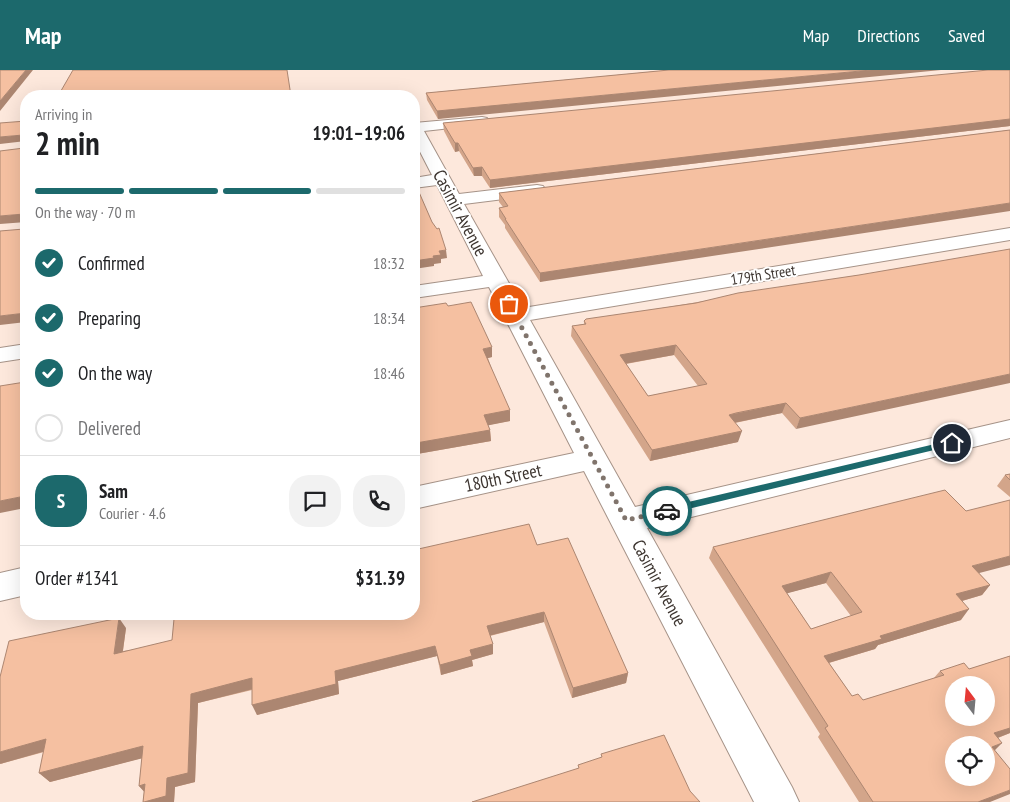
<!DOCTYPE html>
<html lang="en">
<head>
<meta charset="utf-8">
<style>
  :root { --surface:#fff; --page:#f2f2f2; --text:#202124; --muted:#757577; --line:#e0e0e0; --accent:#1c696c }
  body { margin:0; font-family:"PT Sans Narrow",sans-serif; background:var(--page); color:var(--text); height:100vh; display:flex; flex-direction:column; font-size:19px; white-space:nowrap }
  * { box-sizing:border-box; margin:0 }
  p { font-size:16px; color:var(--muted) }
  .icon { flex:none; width:28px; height:28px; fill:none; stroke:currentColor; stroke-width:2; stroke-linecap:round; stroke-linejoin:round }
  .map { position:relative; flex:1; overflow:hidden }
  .sheet { position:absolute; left:20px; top:20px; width:400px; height:530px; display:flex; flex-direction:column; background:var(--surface); border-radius:20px; box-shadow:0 5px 20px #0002 }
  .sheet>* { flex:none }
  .needle { width:32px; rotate:344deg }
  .buttons { position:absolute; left:945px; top:606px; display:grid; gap:10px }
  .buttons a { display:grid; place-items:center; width:50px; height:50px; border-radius:50%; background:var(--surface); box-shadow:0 5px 20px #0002; font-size:25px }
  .pin { position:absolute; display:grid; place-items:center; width:42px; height:42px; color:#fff; margin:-21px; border:2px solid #fff; border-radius:50%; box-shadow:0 1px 5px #0007 }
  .courier { position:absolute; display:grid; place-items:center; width:50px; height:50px; margin:-25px; border:4px solid #1c696c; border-radius:50%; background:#fff; color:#222; box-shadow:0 1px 6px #0007 }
  .head em { font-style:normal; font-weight:600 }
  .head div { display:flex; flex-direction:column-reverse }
  .head { display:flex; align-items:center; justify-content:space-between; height:85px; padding:0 15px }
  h1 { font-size:32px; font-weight:600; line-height:38px }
  .bar { display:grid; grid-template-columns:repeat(4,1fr); gap:8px 5px; align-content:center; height:60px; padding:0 15px }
  .bar i { height:6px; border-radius:4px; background:var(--line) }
  .bar .selected { background:var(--accent) }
  .bar p { grid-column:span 4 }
  .line { display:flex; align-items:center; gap:12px; padding:0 15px; border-top:1px solid var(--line) }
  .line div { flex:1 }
  .round { display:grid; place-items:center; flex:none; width:52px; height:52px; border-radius:20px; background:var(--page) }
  ol { padding:0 15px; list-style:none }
  li { display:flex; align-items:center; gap:15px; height:55px }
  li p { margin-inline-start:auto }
  li .icon { padding:5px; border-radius:50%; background:var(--accent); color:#fff; stroke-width:4 }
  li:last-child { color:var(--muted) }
  li i { width:28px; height:28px; border:2px solid var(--line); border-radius:50% }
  header { display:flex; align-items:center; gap:30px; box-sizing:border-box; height:70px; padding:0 25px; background:var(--accent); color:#fff }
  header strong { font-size:24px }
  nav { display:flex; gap:28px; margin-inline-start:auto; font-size:18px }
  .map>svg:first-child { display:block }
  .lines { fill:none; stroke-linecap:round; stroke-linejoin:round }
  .minor-casing { stroke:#a69388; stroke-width:2 }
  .minor { fill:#fff; fill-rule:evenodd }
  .wall { fill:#d3a58a; fill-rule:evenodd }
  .shaded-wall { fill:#ac8671 }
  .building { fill:#f5c0a1; stroke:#ac8671; fill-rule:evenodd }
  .route { fill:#1c696c }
  .done { stroke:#80746c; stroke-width:5; stroke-dasharray:0 9 }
  .labels { text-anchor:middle; stroke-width:4; stroke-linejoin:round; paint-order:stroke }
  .far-street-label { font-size:15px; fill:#3d3530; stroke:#fff }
  .street-label { font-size:18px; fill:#3d3530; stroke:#fff }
</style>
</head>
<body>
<header>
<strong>Map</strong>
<nav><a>Map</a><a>Directions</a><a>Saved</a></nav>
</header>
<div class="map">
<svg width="1010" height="732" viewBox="0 0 1010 732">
  <rect width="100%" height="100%" fill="#fde8dc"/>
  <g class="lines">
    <defs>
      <path id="minor" d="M482,47l5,1 2,3 -2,3 -63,7 35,63 78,-9 6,1 3,4 -3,4 -6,1 -73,9 59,104 487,-80v12l-480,80 105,187 375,-87v18l-363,90 145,259 7,15h-45l-170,-331 -170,38v-22l160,-34 -85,-166 -75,11v-12l69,-10 -46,-91 -23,3v-10l18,-3 -18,-35v-17z
        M26,274v14l-26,4v-14z
        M26,497v28l-26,6v-28z"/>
    </defs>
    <use href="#minor" class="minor-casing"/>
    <use href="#minor" class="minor"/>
  </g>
  <path class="wall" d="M669,0l-231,49 -11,-19 -1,-7z
    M1010,0v56l-520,62 -8,-12h-8l-15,-25 -4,1 -11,-21 -1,-8z
    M1010,60l-470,152 -35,-54v-3l-6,-8v-9l4,-1 -4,-5v-9z
    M859,205l-63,154 -14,-16 -47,10 3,19 -88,19 -79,-125 1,-10 12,-2v-3zM674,285l24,31 -50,10 -22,-32z
    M448,236l44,51 -4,1 22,63 -22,4 2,5 1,11 -74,13 -3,-11v-135z
    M1010,404v23l-13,-11 8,-11z
    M537,475l91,128 -2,10 -54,15 -28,-76 -54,14 3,18 -21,6 1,6 -32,9 -4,-19 -99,25 1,13 -82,21 -5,-25 -54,13 -3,79 -20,5 -1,15h-31l1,-11 -5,-5 3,-28 -92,24 -11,-9 5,-21 -44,12 126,-136 -3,23 291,-37z
    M713,477l266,26 11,12 -8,10 -20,6 -1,19 -83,25 -3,4 -46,14 23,33 11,4 70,-21 7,-8 29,-2 41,-13v77l-12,5 -3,12 -5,52h-131l-41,-65 2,-3 -111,-176zM826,513l25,33 -40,13 -24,-36z"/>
  <path class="shaded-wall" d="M26,0h7l-33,41v-10z
    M871,0h70l-503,49 -1,-8z
    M1010,49v7l-520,62v-8z
    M23,65l3,6 -26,3v-7z
    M455,73h3l1,8 -4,1z
    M482,97v9h-8l-1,-8z
    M1010,133v8l-470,71v-9z
    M24,144l2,8 -26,2v-8z
    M446,180l1,8 -6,1v4l-7,1v2l-20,3v-8l19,-5 6,-5z
    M26,243v9l-26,3v-9z
    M676,275l-2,10 -56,10 2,-10z
    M492,277v10l-8,2 -1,-10z
    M1010,304v9l-214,46 4,-11z
    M786,333l-4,10 -49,10 -4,-8z
    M510,340v11l-25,5 -1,-11z
    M490,360l1,11 -74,13 -1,-11z
    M742,361l-4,11 -88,19 2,-11z
    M25,426l1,2v11l-1,-1 -25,5v-12z
    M1010,486v9l-46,12 8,-11z
    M831,502l-5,11 -49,13 5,-10z
    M990,515l-8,10 -34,10 8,-11z
    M969,539l-8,11 -83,25 -3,4 -57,17 6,-10 56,-20z
    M544,542v10l-56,14 -1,-10z
    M119,548l7,10 -5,36 -7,-10z
    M493,574v10l-21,6 1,6 -32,9 -1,-10 30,-15z
    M435,576l2,10 -99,25 1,13 -82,21 -5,-10 83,-34z
    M628,603l-2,10 -54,15 1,-10z
    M252,608l5,10 -59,15 -3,79 -20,5 -1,15h-30l47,-108z
    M1010,658v5l-26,10 10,-10z
    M46,669l10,9 -56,16v-12z
    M1002,673l-10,10v-6z
    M143,676l8,10 -101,26 -11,-9z
    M145,714l2,11 -8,-9z
    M1010,720v4l-20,8h-12z"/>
  <path class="building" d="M0,0h26l-26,31z
    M73,0h214l4,26h-233z
    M669,0h202l-434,41 -11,-18z
    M988,0h22v49l-520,61 -8,-13 -9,1 -15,-25h-3l-12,-20z
    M388,24l-1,2h-34z
    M26,51v192l-26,3v-85l24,-2v-15l-24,2v-65l24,-3 1,-11 -2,-2 -23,2v-14z
    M1010,60v73l-470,70 -35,-54h1l-7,-11 9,-2 -9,-13z
    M414,113h1l17,39 5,7 2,-1 7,22 -7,1 2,4 -8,1 1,2 -20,3z
    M1010,179v125l-210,44 -14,-15 -50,10 -7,2 13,16 -90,19 -80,-124 14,-2 -2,-3 2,-2 110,-16 42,-10 121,-18zM676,275l31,39 -59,12 -28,-41z
    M471,232l21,45 -9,2 27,61 -26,5 6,15 -74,13 -2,-6v-129l32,-5 2,3z
    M26,307v127h-3l2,-8 -25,5v-115l25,-4z
    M1010,404v6l-5,-5z
    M945,420l21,21 44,-11v56l-38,10 18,19 -34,9 13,15 -89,27 2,3 -58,17 28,40 6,-2 5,6 81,-25 -4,-4 24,-8 5,6 41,-13v72l-16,5 8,10 -10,4 18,22v21l-32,12h-105l-48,-74 3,-2 -115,-179zM831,502l31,40 -51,17 -29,-43zM954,615h32v33h-32zM954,675h32v33h-32z
    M529,454l8,21 31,-7 60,135 -55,15 -29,-76 -57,14 6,18 -23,6 2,6 -32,9 -5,-19 -100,25 1,13 -84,21v-27l-61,16 -3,79 -21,5 -1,18 -22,6h-1l2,-18 -6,2 4,-40 -104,27 7,-34 -46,13v-75l9,-36 110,-23 -5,36 58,-14 2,-21 18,-4v-1h222v-64z
    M664,665l26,56 10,11h-228l107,-34 -1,-3 24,-8 -1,-3z"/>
  <path class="route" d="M952,370l4,3 -1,2 -288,69 -5,-3 5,-4z"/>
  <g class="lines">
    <path class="done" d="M509,234l117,216 41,-9"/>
  </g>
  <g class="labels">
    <g class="far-street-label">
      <text transform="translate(763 205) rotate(-9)" y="5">179th Street</text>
    </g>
    <g class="street-label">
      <text transform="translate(460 143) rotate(62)" y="6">Casimir Avenue</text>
      <text transform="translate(503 408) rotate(-12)" y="6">180th Street</text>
      <text transform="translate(659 513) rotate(62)" y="6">Casimir Avenue</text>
    </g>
  </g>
</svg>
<div class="buttons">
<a><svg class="needle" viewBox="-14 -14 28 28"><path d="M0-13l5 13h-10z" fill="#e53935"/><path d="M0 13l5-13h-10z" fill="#757577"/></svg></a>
<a><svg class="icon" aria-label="locate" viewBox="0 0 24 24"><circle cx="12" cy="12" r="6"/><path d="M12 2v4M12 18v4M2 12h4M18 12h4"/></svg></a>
</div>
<div class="pin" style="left:509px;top:234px;background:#ea580c"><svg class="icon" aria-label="bag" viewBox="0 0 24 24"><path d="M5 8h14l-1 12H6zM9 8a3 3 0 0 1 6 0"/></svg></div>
<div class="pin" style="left:952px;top:373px;background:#1f2937"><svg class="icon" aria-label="home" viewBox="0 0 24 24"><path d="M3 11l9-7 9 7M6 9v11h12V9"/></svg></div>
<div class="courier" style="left:667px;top:441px"><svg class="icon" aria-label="car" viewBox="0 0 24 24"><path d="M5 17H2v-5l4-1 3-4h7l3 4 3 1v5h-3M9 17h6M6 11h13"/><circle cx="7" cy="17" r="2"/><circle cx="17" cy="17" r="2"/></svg></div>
<section class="sheet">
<div class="head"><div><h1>2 min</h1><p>Arriving in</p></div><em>19:01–19:06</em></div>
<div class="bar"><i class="selected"></i><i class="selected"></i><i class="selected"></i><i></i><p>On the way · 70 m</p></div>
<ol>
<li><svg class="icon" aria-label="check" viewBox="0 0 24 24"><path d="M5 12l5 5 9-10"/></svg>Confirmed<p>18:32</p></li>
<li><svg class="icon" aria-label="check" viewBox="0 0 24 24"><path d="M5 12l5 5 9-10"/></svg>Preparing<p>18:34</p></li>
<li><svg class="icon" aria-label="check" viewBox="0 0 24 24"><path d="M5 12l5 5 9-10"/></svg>On the way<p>18:46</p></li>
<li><i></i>Delivered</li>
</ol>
<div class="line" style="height:90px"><b class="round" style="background:var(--accent);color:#fff">S</b><div><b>Sam</b><p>Courier · 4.6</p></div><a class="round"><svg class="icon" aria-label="chat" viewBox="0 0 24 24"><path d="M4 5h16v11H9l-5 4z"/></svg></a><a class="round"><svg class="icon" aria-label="phone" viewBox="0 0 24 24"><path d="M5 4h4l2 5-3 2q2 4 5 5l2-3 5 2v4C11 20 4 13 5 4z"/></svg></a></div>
<div class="line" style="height:65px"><div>Order #1341</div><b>$31.39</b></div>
</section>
</div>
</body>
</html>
